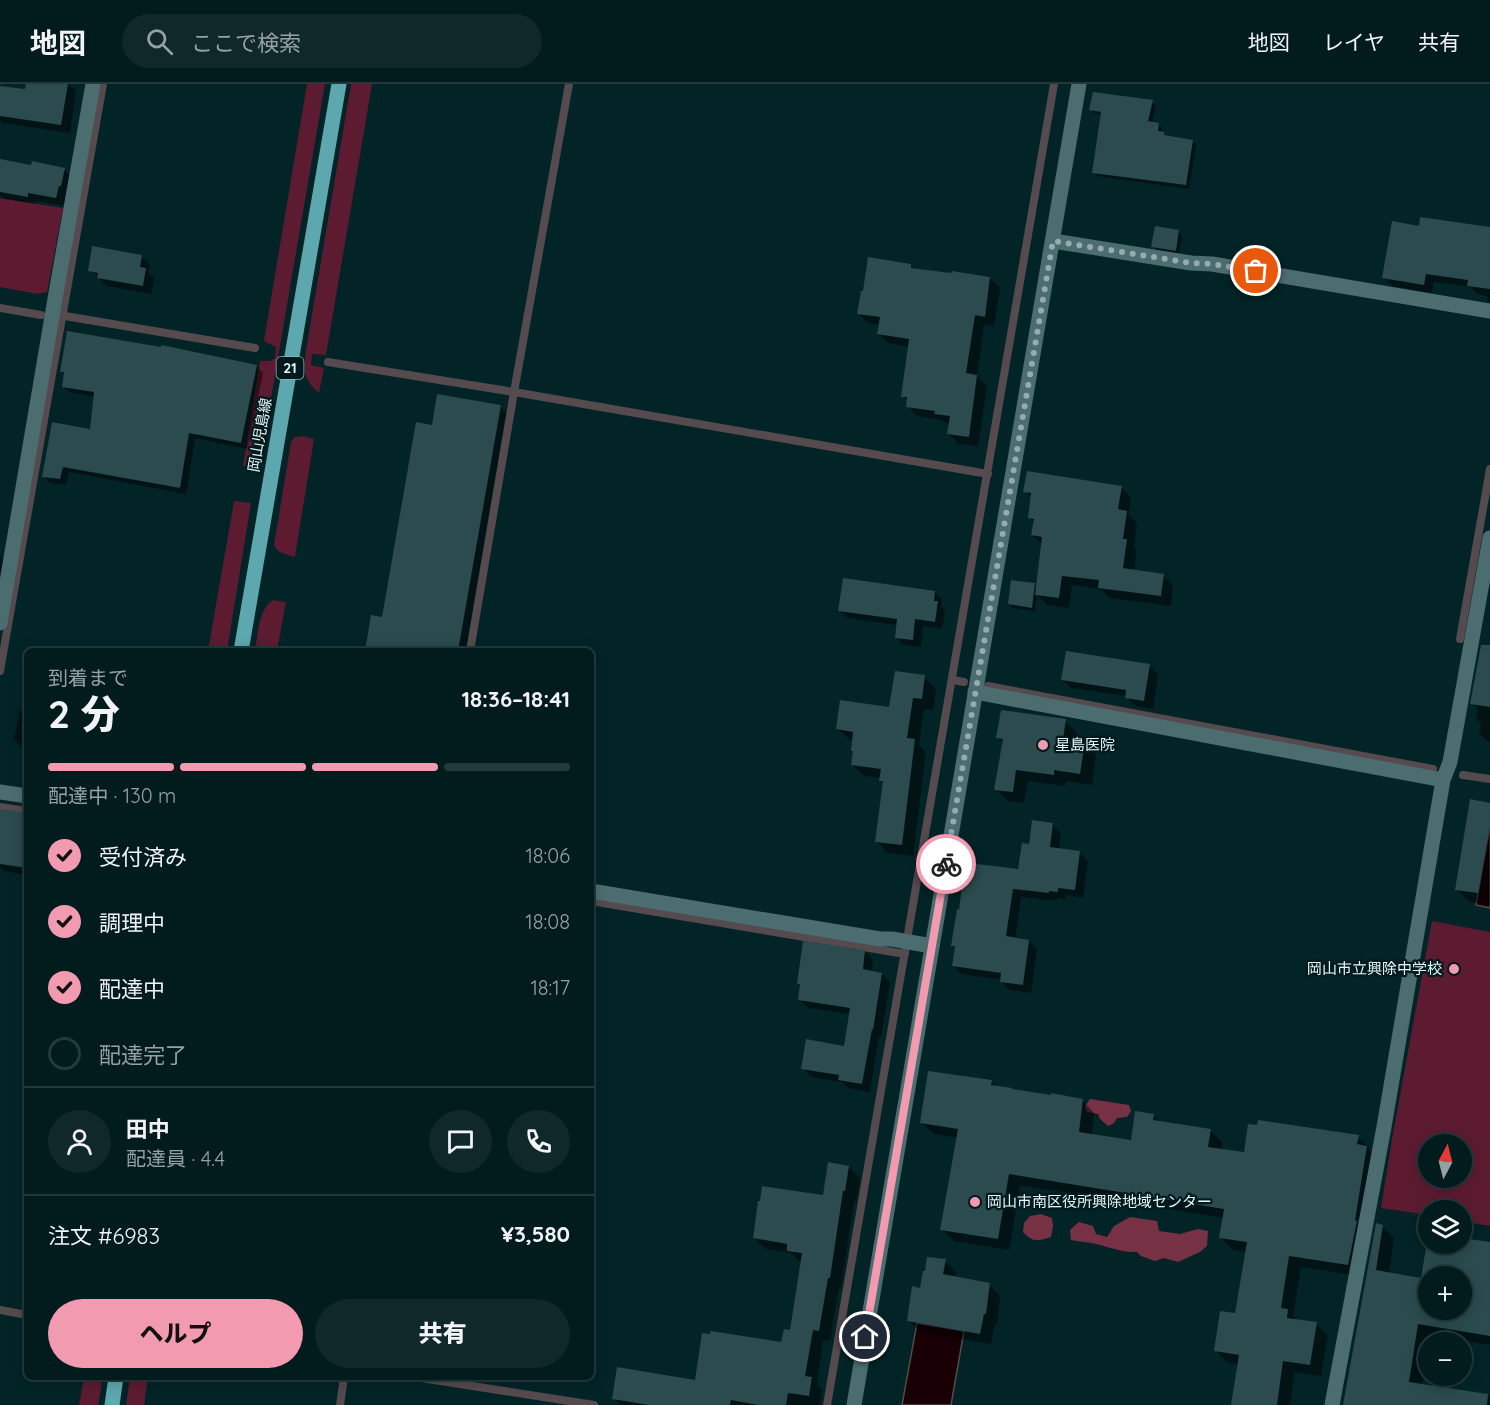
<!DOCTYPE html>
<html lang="ja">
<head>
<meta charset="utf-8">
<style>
  :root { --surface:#021b1d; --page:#10282a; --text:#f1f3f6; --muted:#96a1a4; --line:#23393b; --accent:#f29ab0 }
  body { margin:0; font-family:Quicksand,"Noto Sans JP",sans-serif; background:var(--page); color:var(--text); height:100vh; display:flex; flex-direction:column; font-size:22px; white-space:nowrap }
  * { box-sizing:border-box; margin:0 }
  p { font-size:20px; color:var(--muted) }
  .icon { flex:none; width:33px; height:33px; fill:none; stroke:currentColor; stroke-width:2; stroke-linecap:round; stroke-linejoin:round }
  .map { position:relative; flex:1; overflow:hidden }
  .panel { position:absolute; left:24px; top:564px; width:570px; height:732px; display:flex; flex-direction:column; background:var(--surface); border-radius:9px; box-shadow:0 3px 15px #0003,0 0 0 2px var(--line) }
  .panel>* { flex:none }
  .needle { width:39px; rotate:7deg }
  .fabs { position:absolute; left:1418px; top:1050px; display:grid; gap:12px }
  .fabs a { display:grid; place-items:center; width:54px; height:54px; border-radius:50%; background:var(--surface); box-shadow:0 3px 15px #0003,0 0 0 2px var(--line); font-size:30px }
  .pin { position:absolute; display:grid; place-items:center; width:51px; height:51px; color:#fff; margin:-26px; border:3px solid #fff; border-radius:50%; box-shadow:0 2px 6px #0007 }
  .courier { position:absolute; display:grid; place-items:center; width:60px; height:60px; margin:-30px; border:4px solid #f29ab0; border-radius:50%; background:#fff; color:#222; box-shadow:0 2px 8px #0007 }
  .overview em { font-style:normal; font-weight:800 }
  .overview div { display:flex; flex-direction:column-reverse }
  .overview { display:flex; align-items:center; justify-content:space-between; height:102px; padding:0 24px }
  h1 { font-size:39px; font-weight:800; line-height:45px }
  .bar { display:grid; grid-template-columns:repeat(4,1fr); gap:9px 6px; align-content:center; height:72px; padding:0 24px }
  .bar i { height:8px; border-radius:4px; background:var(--line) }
  .bar .active { background:var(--accent) }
  .bar p { grid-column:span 4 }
  .line { display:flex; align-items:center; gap:15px; padding:0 24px; border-top:2px solid var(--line) }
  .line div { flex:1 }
  .round { display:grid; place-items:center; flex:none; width:63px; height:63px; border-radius:32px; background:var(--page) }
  ol { padding:0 24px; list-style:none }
  li { display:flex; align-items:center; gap:18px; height:66px }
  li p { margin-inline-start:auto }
  li .icon { padding:6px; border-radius:50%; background:var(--accent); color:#111; stroke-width:4 }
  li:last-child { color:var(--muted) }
  li i { width:33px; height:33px; border:3px solid var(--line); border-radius:50% }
  .action { display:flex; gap:12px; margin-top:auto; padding:12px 24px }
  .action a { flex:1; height:69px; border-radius:36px; background:var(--accent); color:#111; font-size:24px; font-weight:800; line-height:69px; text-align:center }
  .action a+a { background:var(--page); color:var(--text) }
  header { display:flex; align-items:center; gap:36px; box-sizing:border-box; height:84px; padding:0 30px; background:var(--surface); border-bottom:2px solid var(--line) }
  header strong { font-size:28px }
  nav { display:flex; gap:33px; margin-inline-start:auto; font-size:21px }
  .search { width:420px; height:54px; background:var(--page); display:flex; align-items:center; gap:15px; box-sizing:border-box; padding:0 21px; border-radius:33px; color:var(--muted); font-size:22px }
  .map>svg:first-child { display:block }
  .green { fill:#5c1b31; fill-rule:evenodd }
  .forest { fill:#763145 }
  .water { fill:#180005; stroke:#554a4e; stroke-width:1.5 }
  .shadow { fill:#0007; fill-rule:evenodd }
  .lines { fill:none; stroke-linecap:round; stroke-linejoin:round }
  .stream { stroke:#554a4e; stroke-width:8 }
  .building { fill:#2b4b4e; fill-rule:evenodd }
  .street { stroke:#4c6d70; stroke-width:15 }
  .secondary { stroke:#4c6d70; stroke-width:15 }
  .primary { stroke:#5da7af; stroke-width:15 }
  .done { stroke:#95acaf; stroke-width:6; stroke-dasharray:0 10.8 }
  .route { stroke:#f29ab0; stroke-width:8 }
  .poi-dot { fill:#f29ab0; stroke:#001a1e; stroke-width:2 }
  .labels { text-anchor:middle; stroke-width:4.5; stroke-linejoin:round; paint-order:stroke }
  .shield { fill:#001a1e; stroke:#a0b4b7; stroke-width:1.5 }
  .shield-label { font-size:14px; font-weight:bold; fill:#e4f6f8 }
  .street-label { font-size:15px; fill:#e4f6f8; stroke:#001a1e }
  .poi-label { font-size:15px; fill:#e4f6f8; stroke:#001a1e; text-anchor:start }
</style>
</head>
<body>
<header>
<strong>地図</strong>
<div class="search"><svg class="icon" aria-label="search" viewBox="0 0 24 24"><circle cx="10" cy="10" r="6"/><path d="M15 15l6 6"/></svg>ここで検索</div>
<nav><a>地図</a><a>レイヤ</a><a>共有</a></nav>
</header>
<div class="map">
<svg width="1490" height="1321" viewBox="0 0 1490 1321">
  <rect width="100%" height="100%" fill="#022427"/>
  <path class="green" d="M307,0h18l-66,384 -16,-2 17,-105h10l5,-3 1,-11 -12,-6z
    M351,0h21l-46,271 -14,-1 -1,11 13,3 -5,25c-17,-14 -15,-23 -13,-43z
    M0,114l63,10 -16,84 -10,2 -37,-7z
    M302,352l12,3 -19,118c-9,-3 -17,-3 -21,-12l17,-103 4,-5z
    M234,417l17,2 -24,148h-19z
    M273,516l13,2 -9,49h-22c3,-17 3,-41 18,-51z
    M1432,837l58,11v294l-29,-5v-11h-33v5l-47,-7 11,-69zM1461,1060v34h-33v-34z
    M84,1293h19l-5,28h-19z
    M130,1293h18l-4,28h-18z"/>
  <path class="forest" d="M1090,1015l39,6 2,6 -4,6 -10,1 -3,5 -6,3 -8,-7 -2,-5 -11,-2 -2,-6z
    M1041,1130l11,4 1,8 -2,11c-13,4 -18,6 -28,-5l1,-9 6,-7z
    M1130,1133l27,4 2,10 21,3 18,-5 10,2 -1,15 -7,6 -22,10 -14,-4 -9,3 -14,-5 -4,-4c-12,0 -19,-2 -30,-5 -11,-4 -24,-5 -36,-7l-1,-10 9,-8 14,4 3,8 11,3 7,-11z"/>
  <path class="water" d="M1490,742v82l-14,-3z
    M917,1239l47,8 -13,74h-49z"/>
  <path class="shadow" d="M27,0h42l7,7 -6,42 -67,-10 -3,-3v-32l26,3z
    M1152,18l4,4 -4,17 7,1 3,4v5l6,4 24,4 4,4 -7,44 -92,-13 -3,-4 8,-57 -8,-2 -4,-4z
    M0,77l64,9 9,8 -8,28 -28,-5 -1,3 -32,-5 -4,-4z
    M1420,144l70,1v74l-3,-4v-3l-10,-2 -6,-7 -37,-5 -2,11 -40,-7 -9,-9z
    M1178,147l4,4 -3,19 -22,-4 -4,-4z
    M142,173l8,8 -1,8 5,5 -2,16 -45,-8 -17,-16z
    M911,181l5,5 74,8 10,10 -6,38 -10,-2 -7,52 10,10 -9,60 -19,-2 -10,-10 1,-10 -4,-1 -4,-3 -25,-4 -9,-10v-4l-5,-6 6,-49 -21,-4 -9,-10 1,-8 -12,-2 -9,-9z
    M257,282l6,7 -16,76 -52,-11 -9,56 -117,-22 -3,13 -16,-2 -6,-7 47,-45 4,-34 -25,-5 -7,-6 2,-11 -3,-4z
    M500,322l9,9 -40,236h-102l16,-32 50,-193z
    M1121,403l10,11 -2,17 8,8 -3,25 3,3 -3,21 29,3 10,11 -2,20 -61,-8 -9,-9 -29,-4 -3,23 -22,-3 -10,-10 -2,16 -22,-3 -3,-4 24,-20 4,4 5,-43 -10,-10 2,-12 -5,-5 2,-20 -7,-7z
    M0,472l9,9 -9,54z
    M935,508l7,8 -1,7 4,3 -3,19 -19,-3 -2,21 -17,-2 -8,-8 2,-12 -51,-7 -7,-8z
    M1067,569l83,13 8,9 -5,34 -18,-3 -9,-10 -55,-8 -8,-8z
    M1490,578v80h-2l-9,-9 2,-10 -5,-4 2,-10 -6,-6z
    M924,593l12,12 -3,21 -9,-1 -5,36 7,7 -13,104 -25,-3 -12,-12 8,-58 -3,-5 -17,-2 -11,-11 1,-24 -4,-1 -12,-11 52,-21z
    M20,626l7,2v36h-4l-9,-9z
    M1065,637l12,12 -1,9 8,1 12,12 -4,30 -26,-4 -1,5 -37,-5 -4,22 -16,-2 -12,-12 7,-46 -5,-6z
    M1490,720v101l-21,-3 -12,-13z
    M27,731v60l-23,-4 -4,-4v-50z
    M1052,740l9,9 -2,16 20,3 9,9 -5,37 -17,-3v4l-9,-1v3l-36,-4 -6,42 14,2 8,9 -6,43 -21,-3 -9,-9 1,-1 -40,-6 -9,-9 3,-17 -3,-3 67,-74 10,-25z
    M865,867l8,9 -2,12 11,2 8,8 -9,55h-2l-9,55 -22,-4 -6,-6 -31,-5 -8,-9 43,-21 5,-33 -43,-6 -8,-9 2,-12 -4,-4z
    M991,998l6,5 86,14 11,12 -2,23 40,6 21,-27 8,8 49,7 12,12 -1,8 24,3 113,-16 12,11 -1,3 9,8 -18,117 -59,-9 -8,49 5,5 18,3 12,12 -7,40 -26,-4 -5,33h-57l6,-41 -11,-1 -12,-12 21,-36 10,-63 -14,-2 -12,-12 3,-20 -204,-33 -11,65 -55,-9 -12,-12 16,-91 -24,-4 -12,-11z
    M849,1083l11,11 -4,24 -2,-1 -13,88 -2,-1 -9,53 -7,-1 -6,44 5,6 -2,15h-199l-7,-7 82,-17 87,-38 8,-12 12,-69 -4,-1 -8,-8 -25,-4 -12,-11 70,-41z
    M1382,1142l12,12 -5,36 33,6 6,-36h33v-5l29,5v101l-60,-10 -8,50 68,11v9h-145zM1428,1192h33v34h-33z
    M945,1177l11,11 -1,6 34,6 11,12 -3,29h-2l-4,19 -71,-12 -12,-12 14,-31z"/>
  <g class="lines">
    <path class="stream" d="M0,224l41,7
      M59,231l196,33
      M328,278l186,30 474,82
      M1460,555l30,-170
      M470,567l44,-259 55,-308
      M0,587l103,-587
      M953,596l11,2
      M988,602l445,83
      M1463,691l27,4
      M0,723l27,4
      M591,817l314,53
      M0,1226l27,5
      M415,1293l179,28
      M340,1321l4,-28
      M827,1321l227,-1321"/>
  </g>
  <path class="building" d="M26,0h42l-7,41 -61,-9v-30l25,3z
    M1093,8l60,8 -5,21 11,2 -1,8 6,1v3l29,5 -7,45 -94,-12 9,-61 -12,-2z
    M0,75l31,6 1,-4 33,7 -4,18h-2l-3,12 -28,-5v4l-28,-5z
    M1420,133l70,10v62l-23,-3 1,-6 -42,-6 -2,11 -42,-7 10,-57 27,5z
    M1155,142l24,4 -3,21 -25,-4z
    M92,162l50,9 -2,12 6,1 -3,18 -46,-8 1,-5 -10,-2z
    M868,173l43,7v4l40,5 1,-2 38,6 -5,40 -10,-2 -9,58 11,2 -8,62 -22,-3 3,-18 -16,-2 1,-3 -29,-4 1,-10h-6l8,-58 -32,-5 3,-17 -23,-3 4,-23h2z
    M67,247l94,16v-2l96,20 -16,78 -52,-10 -9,55 -117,-21 -3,12 -18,-2 10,-55 38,7 4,-37 -32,-5 2,-15h-4z
    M437,310l64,11 -43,246h-93l6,-36 11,2 34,-195 16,3z
    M1027,387l95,15 -4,23 9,2 -4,28h4l-4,29 41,6 -3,22 -63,-8 1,-8 -37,-4 -3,22 -24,-3 7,-58 -11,-2 3,-16 -6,-1 3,-25 -8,-1z
    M843,494l92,13 -1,10h4l-3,21 -20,-3 -2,21 -18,-2 2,-19 -59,-8z
    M1011,496l24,3 -3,25 -24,-4z
    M1481,561h9v62l-20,-3z
    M1066,567l84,13 -6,37 -19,-3 1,-8 -65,-10z
    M895,587l30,4 -3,24 -9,-1 -6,40 8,1 -13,106 -27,-3 8,-61h-4l2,-12 -30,-4 2,-14h-2l2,-19 -17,-3 4,-29 49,7z
    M1001,626l65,9 -3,20 22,3 -5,32 -26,-4v5l-38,-5 -3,22 -19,-2 9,-51 -7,-1z
    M1470,715l20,4v23l-12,67 -23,-3z
    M0,725l27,4v55l-27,-4z
    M1032,736l21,3 -3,24 30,4 -5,39 -17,-2v4l-9,-1v2l-36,-4 -7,47 23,4 -6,45 -23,-3 1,-9 -49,-7 3,-20h-4l6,-37 2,1 5,-40 13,-6 41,5 4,-26 7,1z
    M803,857l62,9 -2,19 19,4 -9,57 -1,-1 -10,55 -24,-4 1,-5 -38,-6 5,-30 38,7 6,-38 -52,-8 2,-16h-3z
    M928,987l64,9 -1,5 21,3v1l39,6v-2l32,6 -4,33 52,8 4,-29 19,3 -1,6 58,9 -3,18 36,5 4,-28 9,1 1,-5 101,15 -2,9 10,2 -12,74 2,1 -9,44 -59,-9 -8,52 7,1 -1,9 30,4 -7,43 -27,-4 -6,44h-46l8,-50 -25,-4 6,-40 15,2 12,-71 -28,-4 5,-29 -215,-35 -11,65 -58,-9 18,-101 -38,-6z
    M828,1078l21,4 -4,25h-2l-13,87h-2l-9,53 -6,-1 -8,46 7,1 -3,19 -21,-3 -2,12h-28l-27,-5 -1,5h-81l-37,-6 5,-32 78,13 7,-47 8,1 1,-3 70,11 3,-13 6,1 12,-77 -15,-2v-7l-34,-6 5,-37h2l2,-15 61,9z
    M1376,1139l7,2 -7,45 45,8 7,-42v8h33v-6l29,4v94l-72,-12 -9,58 79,12 -1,11h-144zM1428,1192h33v34h-33z
    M927,1173l19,2 -3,15 47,9 -4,31h-2l-4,20 -73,-13 5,-35 8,2 3,-17h2z"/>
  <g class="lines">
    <path class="street" d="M1053,157l138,22 21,1 278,47
      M0,539l56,-330 37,-209
      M975,608l468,88 7,-18 40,-224
      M0,708l27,4
      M591,807l289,48h12l40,7
      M1332,1321l52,-278 59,-347"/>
    <path class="secondary" d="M854,1321l225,-1321"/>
    <path class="primary" d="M241,567l98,-567
      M112,1321l4,-28"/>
  </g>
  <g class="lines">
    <path class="done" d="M946,780l107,-623 138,22 21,1 44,7"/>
    <path class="route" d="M865,1253l81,-473"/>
  </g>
  <g class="poi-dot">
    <circle cx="1043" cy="661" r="6"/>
    <circle cx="1454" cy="885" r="6"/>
    <circle cx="975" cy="1118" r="6"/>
  </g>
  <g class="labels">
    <rect class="shield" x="276.5" y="273" width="27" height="22" rx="4.5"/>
    <g class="shield-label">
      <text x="290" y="289">21</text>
    </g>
    <g class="street-label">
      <text transform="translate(260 351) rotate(-80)" y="5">岡山児島線</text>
    </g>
    <g class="poi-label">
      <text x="1055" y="666">星島医院</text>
      <text x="1442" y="890" text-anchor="end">岡山市立興除中学校</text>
      <text x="987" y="1123">岡山市南区役所興除地域センター</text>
    </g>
  </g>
</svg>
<div class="fabs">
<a><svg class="needle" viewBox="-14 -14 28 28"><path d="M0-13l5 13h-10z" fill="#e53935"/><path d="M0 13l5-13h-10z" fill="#96a1a4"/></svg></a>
<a><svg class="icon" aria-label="layers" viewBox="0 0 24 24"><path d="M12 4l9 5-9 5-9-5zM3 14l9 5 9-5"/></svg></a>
<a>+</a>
<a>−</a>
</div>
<div class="pin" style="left:1256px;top:187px;background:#ea580c"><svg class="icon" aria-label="bag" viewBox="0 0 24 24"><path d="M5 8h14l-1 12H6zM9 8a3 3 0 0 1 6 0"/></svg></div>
<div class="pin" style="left:865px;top:1253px;background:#1f2937"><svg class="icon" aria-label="home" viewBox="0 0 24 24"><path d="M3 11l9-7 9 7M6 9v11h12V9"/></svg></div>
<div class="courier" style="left:946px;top:780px"><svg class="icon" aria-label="bike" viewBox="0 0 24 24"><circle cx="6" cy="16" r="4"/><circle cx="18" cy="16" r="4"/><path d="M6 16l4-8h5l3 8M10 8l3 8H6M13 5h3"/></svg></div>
<section class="panel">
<div class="overview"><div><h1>2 分</h1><p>到着まで</p></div><em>18:36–18:41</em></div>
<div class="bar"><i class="active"></i><i class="active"></i><i class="active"></i><i></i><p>配達中 · 130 m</p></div>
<ol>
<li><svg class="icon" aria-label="check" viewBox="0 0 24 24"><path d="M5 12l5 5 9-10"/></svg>受付済み<p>18:06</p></li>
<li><svg class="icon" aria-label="check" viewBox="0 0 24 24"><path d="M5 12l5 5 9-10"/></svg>調理中<p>18:08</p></li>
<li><svg class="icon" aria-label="check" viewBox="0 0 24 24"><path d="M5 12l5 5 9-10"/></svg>配達中<p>18:17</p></li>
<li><i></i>配達完了</li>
</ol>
<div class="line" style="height:108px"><a class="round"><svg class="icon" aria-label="person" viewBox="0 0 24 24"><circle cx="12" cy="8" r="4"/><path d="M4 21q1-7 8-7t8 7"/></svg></a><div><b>田中</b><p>配達員 · 4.4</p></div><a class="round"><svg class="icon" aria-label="chat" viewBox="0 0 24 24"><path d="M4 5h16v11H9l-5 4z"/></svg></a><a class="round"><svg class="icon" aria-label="phone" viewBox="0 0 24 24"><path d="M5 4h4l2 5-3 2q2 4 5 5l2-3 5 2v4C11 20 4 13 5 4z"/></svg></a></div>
<div class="line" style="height:78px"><div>注文 #6983</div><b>¥3,580</b></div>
<div class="action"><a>ヘルプ</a><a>共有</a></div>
</section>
</div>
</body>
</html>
